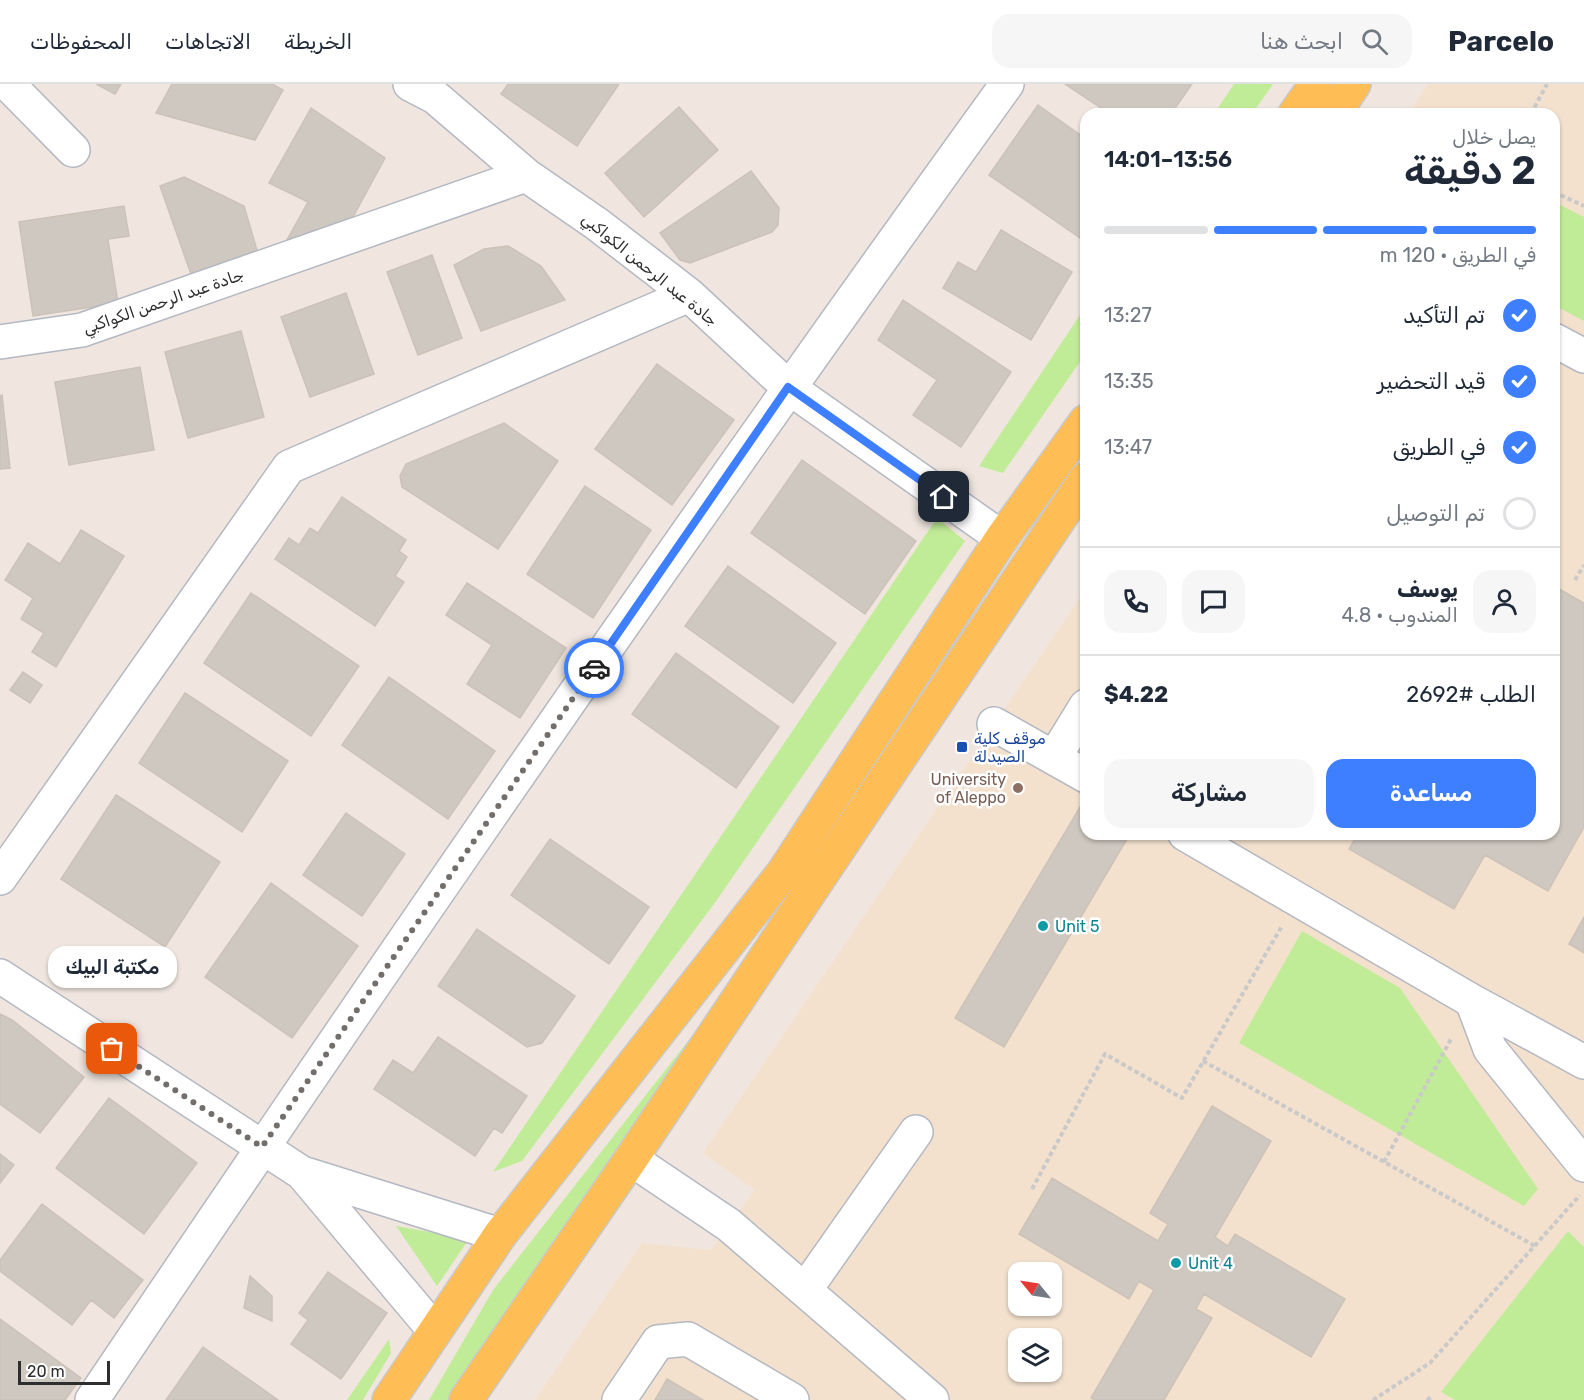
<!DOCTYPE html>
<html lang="ar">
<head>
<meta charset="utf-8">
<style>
  :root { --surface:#fff; --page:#f6f6f7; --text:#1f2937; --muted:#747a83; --line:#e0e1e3; --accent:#3d7fff }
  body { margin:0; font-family:Rubik,"Noto Sans Arabic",sans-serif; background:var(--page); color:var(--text); direction:rtl; height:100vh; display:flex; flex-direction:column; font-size:22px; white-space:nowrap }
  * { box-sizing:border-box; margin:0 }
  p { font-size:20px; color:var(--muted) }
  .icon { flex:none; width:33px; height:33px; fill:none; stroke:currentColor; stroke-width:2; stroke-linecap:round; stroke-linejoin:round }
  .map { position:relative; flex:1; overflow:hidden; direction:ltr }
  .panel { position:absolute; left:1080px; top:24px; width:480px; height:732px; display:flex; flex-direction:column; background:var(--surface); border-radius:18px; box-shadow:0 2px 4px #0004; direction:rtl }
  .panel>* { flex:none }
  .needle { width:39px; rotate:300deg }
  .controls { position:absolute; left:1008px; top:1178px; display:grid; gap:12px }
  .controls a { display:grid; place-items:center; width:54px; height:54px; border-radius:12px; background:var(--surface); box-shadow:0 2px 4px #0004; font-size:30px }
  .scale { position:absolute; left:18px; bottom:15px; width:92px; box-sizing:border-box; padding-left:6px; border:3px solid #2e2e2e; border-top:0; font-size:16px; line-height:21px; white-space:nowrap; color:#2e2e2e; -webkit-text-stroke:4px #fff; paint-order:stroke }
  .pin { position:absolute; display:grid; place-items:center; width:51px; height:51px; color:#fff; margin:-26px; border-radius:12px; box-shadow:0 3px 9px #0006 }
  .courier { position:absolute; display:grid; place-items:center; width:60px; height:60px; margin:-30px; border:4px solid #3d7fff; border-radius:50%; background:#fff; color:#222; box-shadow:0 2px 8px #0007 }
  .bubble { position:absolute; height:42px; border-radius:18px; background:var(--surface); box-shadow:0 2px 4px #0004; font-size:20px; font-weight:600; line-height:42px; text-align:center; direction:rtl }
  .overview em { font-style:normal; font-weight:600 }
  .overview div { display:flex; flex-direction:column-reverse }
  .overview { display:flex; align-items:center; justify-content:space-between; height:102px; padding:0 24px }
  h1 { font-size:39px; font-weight:600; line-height:45px }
  .bar { display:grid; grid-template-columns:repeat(4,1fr); gap:9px 6px; align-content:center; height:72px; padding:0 24px }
  .bar i { height:8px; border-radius:4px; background:var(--line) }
  .bar .selected { background:var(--accent) }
  .bar p { grid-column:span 4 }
  .line { display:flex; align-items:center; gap:15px; padding:0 24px; border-top:2px solid var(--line) }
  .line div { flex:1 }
  .round { display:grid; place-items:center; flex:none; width:63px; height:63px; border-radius:18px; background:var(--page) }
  ol { padding:0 24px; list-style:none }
  li { display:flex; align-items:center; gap:18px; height:66px }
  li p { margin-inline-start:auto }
  li .icon { padding:6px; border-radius:50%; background:var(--accent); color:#fff; stroke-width:4 }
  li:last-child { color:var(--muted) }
  li i { width:33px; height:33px; border:3px solid var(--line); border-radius:50% }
  .cta { display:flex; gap:12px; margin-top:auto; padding:12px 24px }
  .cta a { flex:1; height:69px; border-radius:18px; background:var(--accent); color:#fff; font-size:24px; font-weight:600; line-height:69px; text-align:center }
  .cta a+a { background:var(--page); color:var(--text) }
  header { display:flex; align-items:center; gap:36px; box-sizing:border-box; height:84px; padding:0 30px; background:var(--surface); border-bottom:2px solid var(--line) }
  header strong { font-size:28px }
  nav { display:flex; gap:33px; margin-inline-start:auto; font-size:21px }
  .search { width:420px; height:54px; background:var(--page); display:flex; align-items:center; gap:15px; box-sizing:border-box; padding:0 21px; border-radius:18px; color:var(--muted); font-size:22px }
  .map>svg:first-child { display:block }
  .education { fill:#f3e1ce; fill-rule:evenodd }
  .green { fill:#c1ec97 }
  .building { fill:#cfc8c0; stroke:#ccc2b8; stroke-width:1.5 }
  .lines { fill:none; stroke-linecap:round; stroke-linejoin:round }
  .minor-casing { stroke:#b3b8c2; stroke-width:36 }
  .major-casing { stroke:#c9c9c9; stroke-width:36 }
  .path { stroke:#c9c9c9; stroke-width:4; stroke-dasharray:4.5 3; stroke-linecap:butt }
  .minor { stroke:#fff; stroke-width:33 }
  .major { stroke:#ffbd55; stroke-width:33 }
  .done { stroke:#726e6c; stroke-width:6; stroke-dasharray:0 10.8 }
  .route { stroke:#3d7fff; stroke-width:8 }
  .transit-dot { fill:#1a4fb4; stroke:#fff; stroke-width:2 }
  .education-dot { fill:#8d6e63; stroke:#fff; stroke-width:2 }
  .culture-dot { fill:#0f9aa8; stroke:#fff; stroke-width:2 }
  .labels { text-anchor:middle; stroke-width:5; stroke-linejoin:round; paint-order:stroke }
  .street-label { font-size:16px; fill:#2e2e2e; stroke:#fff }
  .transit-label { font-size:16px; fill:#164399; stroke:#fff; text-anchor:start }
  .education-label { font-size:16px; fill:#785e54; stroke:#fff; text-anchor:end }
  .culture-label { font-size:16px; fill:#0d838f; stroke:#fff; text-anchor:start }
</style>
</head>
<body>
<header>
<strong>Parcelo</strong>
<div class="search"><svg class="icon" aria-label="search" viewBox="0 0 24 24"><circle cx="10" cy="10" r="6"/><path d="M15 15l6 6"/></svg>ابحث هنا</div>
<nav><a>الخريطة</a><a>الاتجاهات</a><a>المحفوظات</a></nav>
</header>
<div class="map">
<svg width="1584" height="1316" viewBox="0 0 1584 1316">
  <rect width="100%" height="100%" fill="#f0e6df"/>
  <path class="education" d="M1428,0h156v1316h-1049l107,-157 69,7 44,-60 -52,-37 383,-564v245h468v-720h-146zM1018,1188h34v33h-34zM1018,1254h34v33h-34z"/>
  <path class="green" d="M1234,0h39l-21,30h-38z
    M1554,118l30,15v104l-30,-16z
    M1086,222v47l-83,120 -24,-7z
    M937,434l28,23 -251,363 -192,257 -29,11z
    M1302,847l98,57 138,201 -14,17 -285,-163z
    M768,855l-317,461h-22l64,-110z
    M396,1142l73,13 -32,47z
    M1568,1147l16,16v153h-129l-14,-8z
    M389,1255l2,14 -28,47h-16z"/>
  <path class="building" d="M96,0h25l-6,10z
    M172,0h100l11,6 -28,50 -99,-27z
    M508,0h111l-42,62 -76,-52z
    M1065,0h127l-21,30h-61z
    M1038,21l48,34v103l-97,-67z
    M679,23l39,43 -74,67 -39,-44z
    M311,24l74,50 -32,59 -66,23 21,-38 -39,-19z
    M751,87l28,37 -1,17 -6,7 -82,31 -10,-3 -20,-27z
    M184,93l60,29 13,44 -65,27 -32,-91z
    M124,122l5,30 -21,3 10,64 -85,13 -14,-94z
    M1001,146l71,42 -41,68 -88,-52 15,-26 18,10z
    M508,162l33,20 24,34 -84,31 -27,-66 30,-16z
    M432,171l30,83 -44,17 -31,-83z
    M346,209l28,81 -64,23 -29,-80z
    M903,216l108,72 -50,75 -48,-32 24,-35 -59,-40z
    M241,247l23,86 -76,21 -23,-86z
    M657,280l77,56 -62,85 -77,-56z
    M140,283l14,83 -85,15 -14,-83z
    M2,311l8,73 -10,1v-73z
    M504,339l54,38 -60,88 -96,-62 -2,-11 6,-12z
    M802,376l114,81 -51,73 -114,-81z
    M585,402l66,44 -58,88 -66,-44z
    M342,413l64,43 -7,11 8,6 -12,19 9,6 -29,44 -100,-67 14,-21 10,7 11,-17 8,5z
    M81,446l43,26 -68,111 -24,-15 12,-19 -23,-14 12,-21 -28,-18 23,-37 32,21z
    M728,482l108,77 -43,60 -108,-77z
    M467,499l99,65 -46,70 -53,-34 25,-39 -46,-30z
    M1554,502l30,17v224l-36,64 -63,-36 -31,54 -105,-60 9,-15h196z
    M251,509l108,73 -48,70 -107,-73z
    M676,569l103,74 -43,61 -104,-74z
    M23,588l19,13 -12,18 -20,-13z
    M389,593l106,74 -47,68 -106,-74z
    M185,609l103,68 -46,71 -103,-69z
    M116,711l104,67 -55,85 -104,-68z
    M1083,718l3,2v30h44l-126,213 -49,-29z
    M346,729l59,41 -43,62 -59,-41z
    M550,755l99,68 -40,57 -98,-69z
    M271,799l87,63 -66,92 -87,-61z
    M1584,833v36l-15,-9z
    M477,845l98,67 -33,47 -15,4 -89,-61z
    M0,930l12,6 72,57 -44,56 -40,-29z
    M438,953l89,59 -25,37 -8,-5 -19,28 -101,-67 19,-29 20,13z
    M109,1014l88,65 -53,71 -88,-66z
    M1212,1022l59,35 -56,96 13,9 7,-12 110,65 -34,58 -107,-63 -8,15 16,9 -48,82h-69l-4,-2 63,-108 -15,-9 -10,18 -110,-65 33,-56 106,63 10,-17 -18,-11z
    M0,1070l14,11 -14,18z
    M42,1120l101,76 -29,38 -23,-18 -19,25 -72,-54v-11z
    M328,1188l59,41 -46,66 -50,-35 17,-24 -9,-7z
    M250,1192l22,20v25l-28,-13z
    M0,1235l81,59 -16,22h-65z
    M203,1263l75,53h-112z
    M667,1295l36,21h-48z"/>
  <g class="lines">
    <defs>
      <path id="minor" d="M8,0l65,66
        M410,0l25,13 91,78 71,49 92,71 99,92 214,151
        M1554,256l30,16
        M0,258l82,-12 444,-155
        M994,640l92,52
        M1054,674l32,-52
        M1185,750l287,167 18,48 94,116
        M0,794l289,-411 400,-172
        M0,892l302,197
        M1472,917l112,61
        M631,1075l98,66 203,175
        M805,1206l111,-158
        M435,1247l-133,-158 198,62
        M92,1316c298,-443 602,-883 915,-1316
        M619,1316l39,-58 30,-3 104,61"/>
      <path id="major" d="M1295,30l21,-30
        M1334,30l20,-30
        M389,1316l111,-165 283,-362 219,-335 84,-117
        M466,1316l165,-241 455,-680"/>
    </defs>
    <use href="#minor" class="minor-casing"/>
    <use href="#major" class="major-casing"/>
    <path class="path" d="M1531,30l16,-30
      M1554,108l30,14
      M1575,496l9,-15
      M1203,977l332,185
      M1384,1078l67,-123
      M1032,1105l73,-135 77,44 100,-172
      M1373,1316l57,-37 150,-168
      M1427,1316l4,-3 -1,3"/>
    <use href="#minor" class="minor"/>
    <use href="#major" class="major"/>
  </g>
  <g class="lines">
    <path class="done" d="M112,965l150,98 332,-479"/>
    <path class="route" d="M594,584l194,-281 156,110"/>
  </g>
  <rect class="transit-dot" x="956" y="657" width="12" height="12" rx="3"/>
  <circle class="education-dot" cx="1018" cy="704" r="6"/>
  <g class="culture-dot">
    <circle cx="1043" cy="842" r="6"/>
    <circle cx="1176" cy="1179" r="6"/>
  </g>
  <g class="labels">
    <g class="street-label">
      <text transform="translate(650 185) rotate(39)" y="6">جادة عبد الرحمن الكواكبي</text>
      <text transform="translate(163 217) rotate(-19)" y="6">جادة عبد الرحمن الكواكبي</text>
    </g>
    <g class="transit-label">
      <text x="974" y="660">موقف كلية<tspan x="974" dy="18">الصيدلة</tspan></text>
    </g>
    <g class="education-label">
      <text x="1006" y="701">University<tspan x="1006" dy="18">of Aleppo</tspan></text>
    </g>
    <g class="culture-label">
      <text x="1055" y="848">Unit 5</text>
      <text x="1188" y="1185">Unit 4</text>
    </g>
  </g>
</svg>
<div class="controls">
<a><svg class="needle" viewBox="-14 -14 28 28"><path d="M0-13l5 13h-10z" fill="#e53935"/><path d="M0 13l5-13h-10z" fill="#747a83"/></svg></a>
<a><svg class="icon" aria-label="layers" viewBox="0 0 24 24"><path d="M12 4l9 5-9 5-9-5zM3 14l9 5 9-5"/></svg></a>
</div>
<div class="scale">20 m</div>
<div class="pin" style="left:112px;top:965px;background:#ea580c"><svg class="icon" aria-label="bag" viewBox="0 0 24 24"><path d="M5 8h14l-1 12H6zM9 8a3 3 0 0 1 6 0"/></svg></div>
<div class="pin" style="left:944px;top:413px;background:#1f2937"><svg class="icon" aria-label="home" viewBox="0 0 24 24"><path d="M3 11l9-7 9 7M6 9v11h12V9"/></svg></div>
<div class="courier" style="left:594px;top:584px"><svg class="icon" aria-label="car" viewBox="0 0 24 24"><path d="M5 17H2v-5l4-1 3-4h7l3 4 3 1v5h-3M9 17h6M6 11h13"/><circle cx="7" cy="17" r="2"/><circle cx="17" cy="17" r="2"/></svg></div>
<div class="bubble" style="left:48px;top:862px;width:129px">مكتبة البيك</div>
<section class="panel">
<div class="overview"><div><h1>2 دقيقة</h1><p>يصل خلال</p></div><em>13:56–14:01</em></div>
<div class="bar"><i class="selected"></i><i class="selected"></i><i class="selected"></i><i></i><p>في الطريق · 120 m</p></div>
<ol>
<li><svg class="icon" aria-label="check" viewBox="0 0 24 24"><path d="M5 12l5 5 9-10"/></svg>تم التأكيد<p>13:27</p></li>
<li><svg class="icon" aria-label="check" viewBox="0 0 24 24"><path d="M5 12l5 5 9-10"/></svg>قيد التحضير<p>13:35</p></li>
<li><svg class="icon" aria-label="check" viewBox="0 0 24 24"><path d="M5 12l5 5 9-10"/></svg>في الطريق<p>13:47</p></li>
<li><i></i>تم التوصيل</li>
</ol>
<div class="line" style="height:108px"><a class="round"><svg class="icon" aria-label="person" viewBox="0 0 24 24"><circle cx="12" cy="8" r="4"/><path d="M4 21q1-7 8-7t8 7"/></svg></a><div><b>يوسف</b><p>المندوب · 4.8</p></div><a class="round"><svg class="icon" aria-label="chat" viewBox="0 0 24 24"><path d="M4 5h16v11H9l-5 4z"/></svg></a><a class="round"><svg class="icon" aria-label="phone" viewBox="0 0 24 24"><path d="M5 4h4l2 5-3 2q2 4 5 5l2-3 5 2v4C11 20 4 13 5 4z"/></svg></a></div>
<div class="line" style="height:78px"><div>الطلب #2692</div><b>$4.22</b></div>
<div class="cta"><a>مساعدة</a><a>مشاركة</a></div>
</section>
</div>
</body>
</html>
